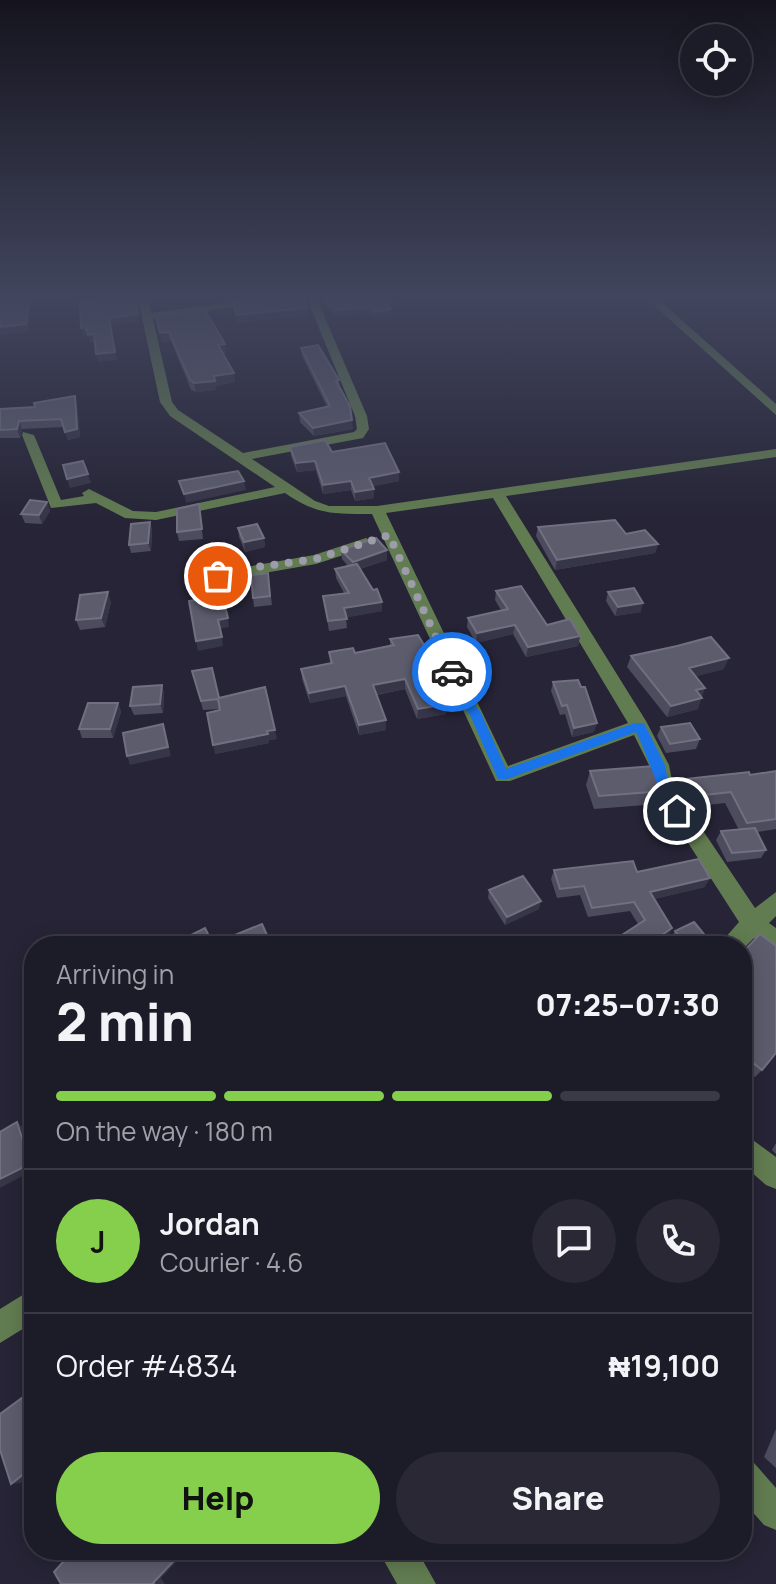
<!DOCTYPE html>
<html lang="en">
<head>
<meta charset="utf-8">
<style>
  :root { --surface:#1c1b28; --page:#292834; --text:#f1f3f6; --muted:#a0a1a8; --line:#3a3945; --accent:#86cf4c }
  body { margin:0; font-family:Manrope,sans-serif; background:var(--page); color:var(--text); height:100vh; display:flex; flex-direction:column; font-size:30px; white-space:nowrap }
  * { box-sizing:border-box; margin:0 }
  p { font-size:26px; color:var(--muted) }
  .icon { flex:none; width:44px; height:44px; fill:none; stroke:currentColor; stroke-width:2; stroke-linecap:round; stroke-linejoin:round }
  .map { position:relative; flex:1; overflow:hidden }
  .side { position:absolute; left:24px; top:936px; width:728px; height:624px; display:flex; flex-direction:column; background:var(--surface); border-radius:32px; box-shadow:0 4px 20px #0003,0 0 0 2px var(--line) }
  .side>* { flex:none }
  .fabs { position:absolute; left:680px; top:24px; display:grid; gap:16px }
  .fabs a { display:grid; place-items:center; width:72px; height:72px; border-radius:50%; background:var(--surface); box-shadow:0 4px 20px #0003,0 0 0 2px var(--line); font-size:40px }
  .pin { position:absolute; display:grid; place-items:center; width:68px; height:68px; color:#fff; margin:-34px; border:4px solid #fff; border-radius:50%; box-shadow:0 2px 8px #0007 }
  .courier { position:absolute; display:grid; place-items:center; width:80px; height:80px; margin:-40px; border:6px solid #1a73e8; border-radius:50%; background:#fff; color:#222; box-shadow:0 2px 10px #0007 }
  .head em { font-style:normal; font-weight:800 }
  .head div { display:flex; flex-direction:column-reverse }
  .head { display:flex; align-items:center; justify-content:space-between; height:136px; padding:0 32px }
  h1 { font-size:52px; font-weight:800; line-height:60px }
  .bar { display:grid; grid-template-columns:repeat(4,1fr); gap:12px 8px; align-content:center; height:96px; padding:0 32px }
  .bar i { height:10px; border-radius:6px; background:var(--line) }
  .bar .on { background:var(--accent) }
  .bar p { grid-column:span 4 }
  .line { display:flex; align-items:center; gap:20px; padding:0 32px; border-top:2px solid var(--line) }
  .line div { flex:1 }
  .round { display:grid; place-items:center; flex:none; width:84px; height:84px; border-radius:42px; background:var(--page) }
  .primary-button { display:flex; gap:16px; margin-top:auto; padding:16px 32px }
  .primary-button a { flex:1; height:92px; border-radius:48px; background:var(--accent); color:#111; font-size:32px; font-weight:800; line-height:92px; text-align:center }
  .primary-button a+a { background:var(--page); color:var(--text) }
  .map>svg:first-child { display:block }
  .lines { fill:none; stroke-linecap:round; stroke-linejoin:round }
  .minor { fill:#627c51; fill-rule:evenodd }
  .wall { fill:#4d4c5e }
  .shaded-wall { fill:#373548 }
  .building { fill:#5c5c6d; stroke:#707081; stroke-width:2 }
  .route { fill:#1a73e8 }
  .done { stroke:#9d9caa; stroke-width:8; stroke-dasharray:0 14.4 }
</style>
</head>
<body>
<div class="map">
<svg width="776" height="1584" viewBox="0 0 776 1584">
  <rect width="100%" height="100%" fill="#262436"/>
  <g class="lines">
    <path class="minor" d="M138,299h10l3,14 103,-14h31l-132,20 19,83 6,8 65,43 111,-21 3,-3 -2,-13 -48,-117h10l50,117 2,13 -6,9 -111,21 63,42 14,5h48l399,-57v8l-270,39 140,225 23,44 4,21 82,122 21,-16v24l-7,7 7,5v23l-22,-13 -12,12v-4h-24l21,-24 -83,-129 -7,-28 -15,-30 -124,46h-14l-124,-267c-38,0 -55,1 -87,-21l-129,27 -31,-2 -29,-15 -45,5 -29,-73 1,-3 11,3 27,65 23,-4 -2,-3 7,-4 44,22 23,1 119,-25 -105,-71 -10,-14zM493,498l135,225 -120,43 -122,-253z
      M647,299h11l118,105v11z
      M366,538l8,5 -3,3 -55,18 -98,17 -8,-5 2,-3 102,-18z
      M742,1132l34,25v32l-10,-4 -24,-21z
      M34,1288v34l-34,21v-34z
      M742,1458l12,5 22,25v42l-12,-5 -22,-25z
      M378,1550h39l19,34h-39z"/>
  </g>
  <path class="wall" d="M320,299h96l-30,5 5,12 -17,2 -3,-4 -34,3z
    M156,317l69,27 1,10h-3l11,19 1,9 -19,4v4l-20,2 -5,-2 -20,-49 -9,2z
    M301,348l38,32 1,8 13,41 -39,7 -14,-14 -1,-9 28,-6 -25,-51z
    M77,404l3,33 -12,3 -5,-13 -41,2 -2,9h-20v-29z
    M290,447l42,5 67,20v9l-26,5 1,12 -19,3 -4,-11 -28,4 -7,-24 -19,2 -6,-16z
    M47,502l3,9 -8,13 -17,-1 -4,-9z
    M199,504l4,35 -24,2 -2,-9z
    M150,522l2,8 -1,21 -20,2 -2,-8z
    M538,527l88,7 32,10 -3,9 -100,17 -19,-34z
    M238,528l26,10 1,9 -20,5 -6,-15z
    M341,550l46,10 -27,9 22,33v9l-36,6 1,11 -18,3 -6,-35 21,-3 -8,-15 -1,-9 13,-3 -6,-7z
    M268,573l4,32 -18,2 -1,-9z
    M496,591l51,34 33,11 -2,10 -52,11 -13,-23 -37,9 -9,-16 1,-9 33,-8 -6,-10z
    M608,592l33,20 -26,4 -9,-15z
    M111,602l-6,25 -25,3 -4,-10z
    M390,639l46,26 -2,11 13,28 -1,10 -29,5 -12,-30 -28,6 9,25v10l-27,5 -13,-39 -36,7 -8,-24 -1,-10 29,-6 -1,-11 26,1 35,-7z
    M631,656l93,13 -28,7 5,20 -3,13 -31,8 -40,-50z
    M192,671l27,27 58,41 -8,1v3l-54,11 5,-45 -17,1z
    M553,682l41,50 -22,5 -7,-23 -5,1 -9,-24z
    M162,685l2,9 -1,19 -29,2 -4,-9z
    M118,703l3,9 -8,26h-31l-3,-9z
    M661,727l39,12 -4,10 -30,4 -9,-17z
    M590,771l74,20 -6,13 -64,5 -8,-24z
    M776,771v58l-19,3 9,18 -5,8 -34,4 -11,-22 5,-9 18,-1 -14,-27 -34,4 -11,-16 5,-12 65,-4z
    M554,870l83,2 68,15 -51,12 14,38 -30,-13 -8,-13 -42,6 -8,-22 -23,3 -6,-19z
    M489,890l50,19 -34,16 -17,-27z
    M675,931l37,13 -2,2h-34l-6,-7z
    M742,953l20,117 -7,7 -13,-10z
    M776,1143v11l-4,-4z
    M776,1429v39l-12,-11z"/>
  <path class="shaded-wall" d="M29,299l2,5 -2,28 -29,3v-8z
    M382,299h34l-34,5z
    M371,307v7l-34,3v-7z
    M307,308v8l-70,7 -1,-8z
    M391,309v7l-17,2v-6z
    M138,314l2,8 -29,3 6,35 -19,2 -2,-8 13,-36z
    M85,327l2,8 -4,1 -2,-8z
    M169,332l2,9 -9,2 -2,-10z
    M94,334l2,8 -6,1 -2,-8z
    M225,344l1,10 -7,1 -1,-10z
    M234,373l1,9 -19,4v4l-20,2 -2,-9 20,-7z
    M75,396l2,8 3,33 -12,3 -3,-8z
    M352,420l1,9 -39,7 -1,-8z
    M19,421l3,8 -2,9 -3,-9z
    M315,461l1,9 -19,2 -1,-9z
    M399,472v9l-29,6 -1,-9z
    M88,474l3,9 -21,5 -3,-9z
    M244,481l2,9 -60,13 -2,-9z
    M351,481v9l-28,4v-9z
    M374,489v9l-19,3v-9z
    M47,502l3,9 -8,13 -3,-9z
    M150,522l2,8 -1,21 -3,-8z
    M264,538l1,9 -20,5 -1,-10z
    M658,544l-3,9 -100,17 2,-10z
    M387,550v10l-34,11v-9z
    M108,592l3,10 -6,25 -4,-9z
    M382,602v9l-37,7 -1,-10z
    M643,603l-2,9 -26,4 3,-9z
    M228,618l1,9 -9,2 -2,-9z
    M515,625l-2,9 -37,9 1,-10z
    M580,636l-2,10 -52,11 2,-10z
    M222,637l1,9 -25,5 -2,-10z
    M729,658l-5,11 -39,10 4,-11z
    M436,665l-1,11 -5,1v-10z
    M405,679v10l-31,6 -1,-10z
    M162,685l2,9 -1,19 -3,-9z
    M345,686l1,10 -36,7 -1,-10z
    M705,688l-7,21 -31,8 4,-11 25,-16z
    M118,703l3,9 -8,26 -3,-9z
    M447,704l-1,10 -29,5 1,-10z
    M386,720v10l-27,5v-10z
    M597,723l-3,9 -22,5 2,-9z
    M163,724l8,32 -41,9 -3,-9z
    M275,730l2,9 -8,1v3l-54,11 -2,-9z
    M710,878l-5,9 -59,14 4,-9z
    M541,901l-2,8 -34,16 2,-8z
    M672,928l-4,9 -14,9h-8z
    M17,1122l7,6 10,33v9l-34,18v-9z
    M34,1466v7l-13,10 -10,1z
    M184,1550h4l-27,28 4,6h-11l-1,-1z"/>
  <path class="building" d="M0,299h29l-3,25 -26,3z
    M102,299h33l3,15 -29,4 6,34 -19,2 -2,-20 -6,1 -3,-8 -4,1 -1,-26 22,-1z
    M252,299h52l3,9 -71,7 -2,-13z
    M326,299h57l8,10 -17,3 -3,-5 -34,3z
    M205,310l20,34 -7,1 16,28 -20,3 1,5 -21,2 -4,-3 -21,-48 -9,1 -4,-16z
    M318,345l21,35 -3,1 14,25 2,14 -39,8 -14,-15 31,-7 -29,-58z
    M75,396l2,33 -12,3 -4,-13 -42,2 -2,8 -17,1v-21l35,-2 -1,-4z
    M325,440l7,12 53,-9 14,29 -30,6 5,11 -19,3 -4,-11 -28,4 -8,-24 -19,2 -6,-16z
    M83,461l5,13 -21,5 -4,-14z
    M238,471l6,10 -60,13 -5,-13z
    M30,500l17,2 -8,13 -18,-1z
    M199,504l3,25 -25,3v-23z
    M615,520l11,14 19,-4 13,14 -101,16 -19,-33z
    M150,522l-2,21 -19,2 2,-21z
    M257,524l7,14 -20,4 -6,-14z
    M376,538l11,12 -34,12 -12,-12z
    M357,564l16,26 4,-1 5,13 -38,6 3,11 -19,2 -5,-25 26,-3 -14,-24z
    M268,573l2,23 -17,2 -2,-23z
    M219,581l9,37 -10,2 4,17 -26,4 -7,-40 18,-3 -3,-15z
    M521,586l26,39 23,-6 10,17 -52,11 -13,-22 -38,8 -9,-15 40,-9 -12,-18z
    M634,588l9,15 -25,4 -10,-15z
    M108,592l-7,26 -25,2 4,-25z
    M418,635l18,30 -6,2 17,37 -29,5 -13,-30 -32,6 13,35 -27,5 -14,-39 -36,7 -8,-24 31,-6 -3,-11 24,-4 2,5 39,-8 -4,-6z
    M711,637l18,21 -40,10 16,20 -9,2 6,8 -31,8 -40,-50 46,-10z
    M212,668l7,30 46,-11 10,43 -8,1 1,3 -55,11 -6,-32 13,-3 -2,-11 -17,2 -9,-30z
    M578,680l3,7h4l12,36 -23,5 -7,-23 -5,1 -9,-24z
    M162,685l-2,19 -30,2 3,-19z
    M88,703h30l-8,26h-31z
    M690,723l10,16 -30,5 -9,-17z
    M163,724l5,23 -41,9 -4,-23z
    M654,766l10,25 -65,5 -9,-25z
    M776,771v48l-29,4 -16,-31 -35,4 -11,-17 64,-7 1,3z
    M755,828l11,22 -34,3 -11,-22z
    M699,859l11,19 -60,14 22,36 -26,18h-41l40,-26 -11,-18 -42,6 -8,-22 -24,3 -6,-19 79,-9 4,11z
    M523,876l18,25 -34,16 -18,-27z
    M694,922l18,22 -4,2h-21l-12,-15z
    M262,924l10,22h-103l36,-18 8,16z
    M760,934l16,12v107l-14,17 -20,-16v-94l1,-1 -1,-6z
    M535,935l8,11h-32z
    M400,936l7,10h-26z
    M17,1122l13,42 -30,15v-47z
    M742,1165l7,9 -7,5z
    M34,1317v20l-5,-17z
    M34,1389v77l-23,18 -11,-34v-36z
    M74,1550h110l-31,33 1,1h-93l-7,-12z"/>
  <linearGradient id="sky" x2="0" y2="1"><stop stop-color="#15141e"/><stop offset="0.57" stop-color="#41455d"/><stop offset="1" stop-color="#41455d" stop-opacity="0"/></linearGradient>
  <rect width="776" height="521" fill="url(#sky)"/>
  <path class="route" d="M448,669l10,3 14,29 9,12 25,56 129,-46h9l21,42 4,22 15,24 -2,4h-9c-17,-27 -23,-55 -37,-83l-129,47h-9l-28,-64 -9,-11 -15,-32z"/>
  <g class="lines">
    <path class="done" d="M218,576l39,-9 59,-8 73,-24 63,137"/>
  </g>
</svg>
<div class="fabs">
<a><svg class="icon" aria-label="locate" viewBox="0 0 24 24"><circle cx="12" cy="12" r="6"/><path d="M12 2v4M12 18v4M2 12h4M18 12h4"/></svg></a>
</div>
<div class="pin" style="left:218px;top:576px;background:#ea580c"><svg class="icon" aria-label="bag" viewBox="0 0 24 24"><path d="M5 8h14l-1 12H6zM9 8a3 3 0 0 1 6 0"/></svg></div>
<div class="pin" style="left:677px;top:811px;background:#1f2937"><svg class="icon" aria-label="home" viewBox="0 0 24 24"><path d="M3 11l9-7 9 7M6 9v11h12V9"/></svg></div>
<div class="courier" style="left:452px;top:672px"><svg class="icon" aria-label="car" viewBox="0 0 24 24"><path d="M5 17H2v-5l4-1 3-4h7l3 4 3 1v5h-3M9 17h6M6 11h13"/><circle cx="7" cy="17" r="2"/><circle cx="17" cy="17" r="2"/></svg></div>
<section class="side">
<div class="head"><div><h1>2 min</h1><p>Arriving in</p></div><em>07:25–07:30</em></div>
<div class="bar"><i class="on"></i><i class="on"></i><i class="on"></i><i></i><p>On the way · 180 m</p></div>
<div class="line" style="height:144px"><b class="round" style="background:var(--accent);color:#111">J</b><div><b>Jordan</b><p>Courier · 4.6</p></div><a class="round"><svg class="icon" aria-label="chat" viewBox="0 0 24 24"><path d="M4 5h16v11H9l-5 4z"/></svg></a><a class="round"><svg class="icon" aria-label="phone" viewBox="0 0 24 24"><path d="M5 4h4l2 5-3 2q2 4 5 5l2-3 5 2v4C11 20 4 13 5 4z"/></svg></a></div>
<div class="line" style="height:104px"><div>Order #4834</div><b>₦19,100</b></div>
<div class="primary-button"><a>Help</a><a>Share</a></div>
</section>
</div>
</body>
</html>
